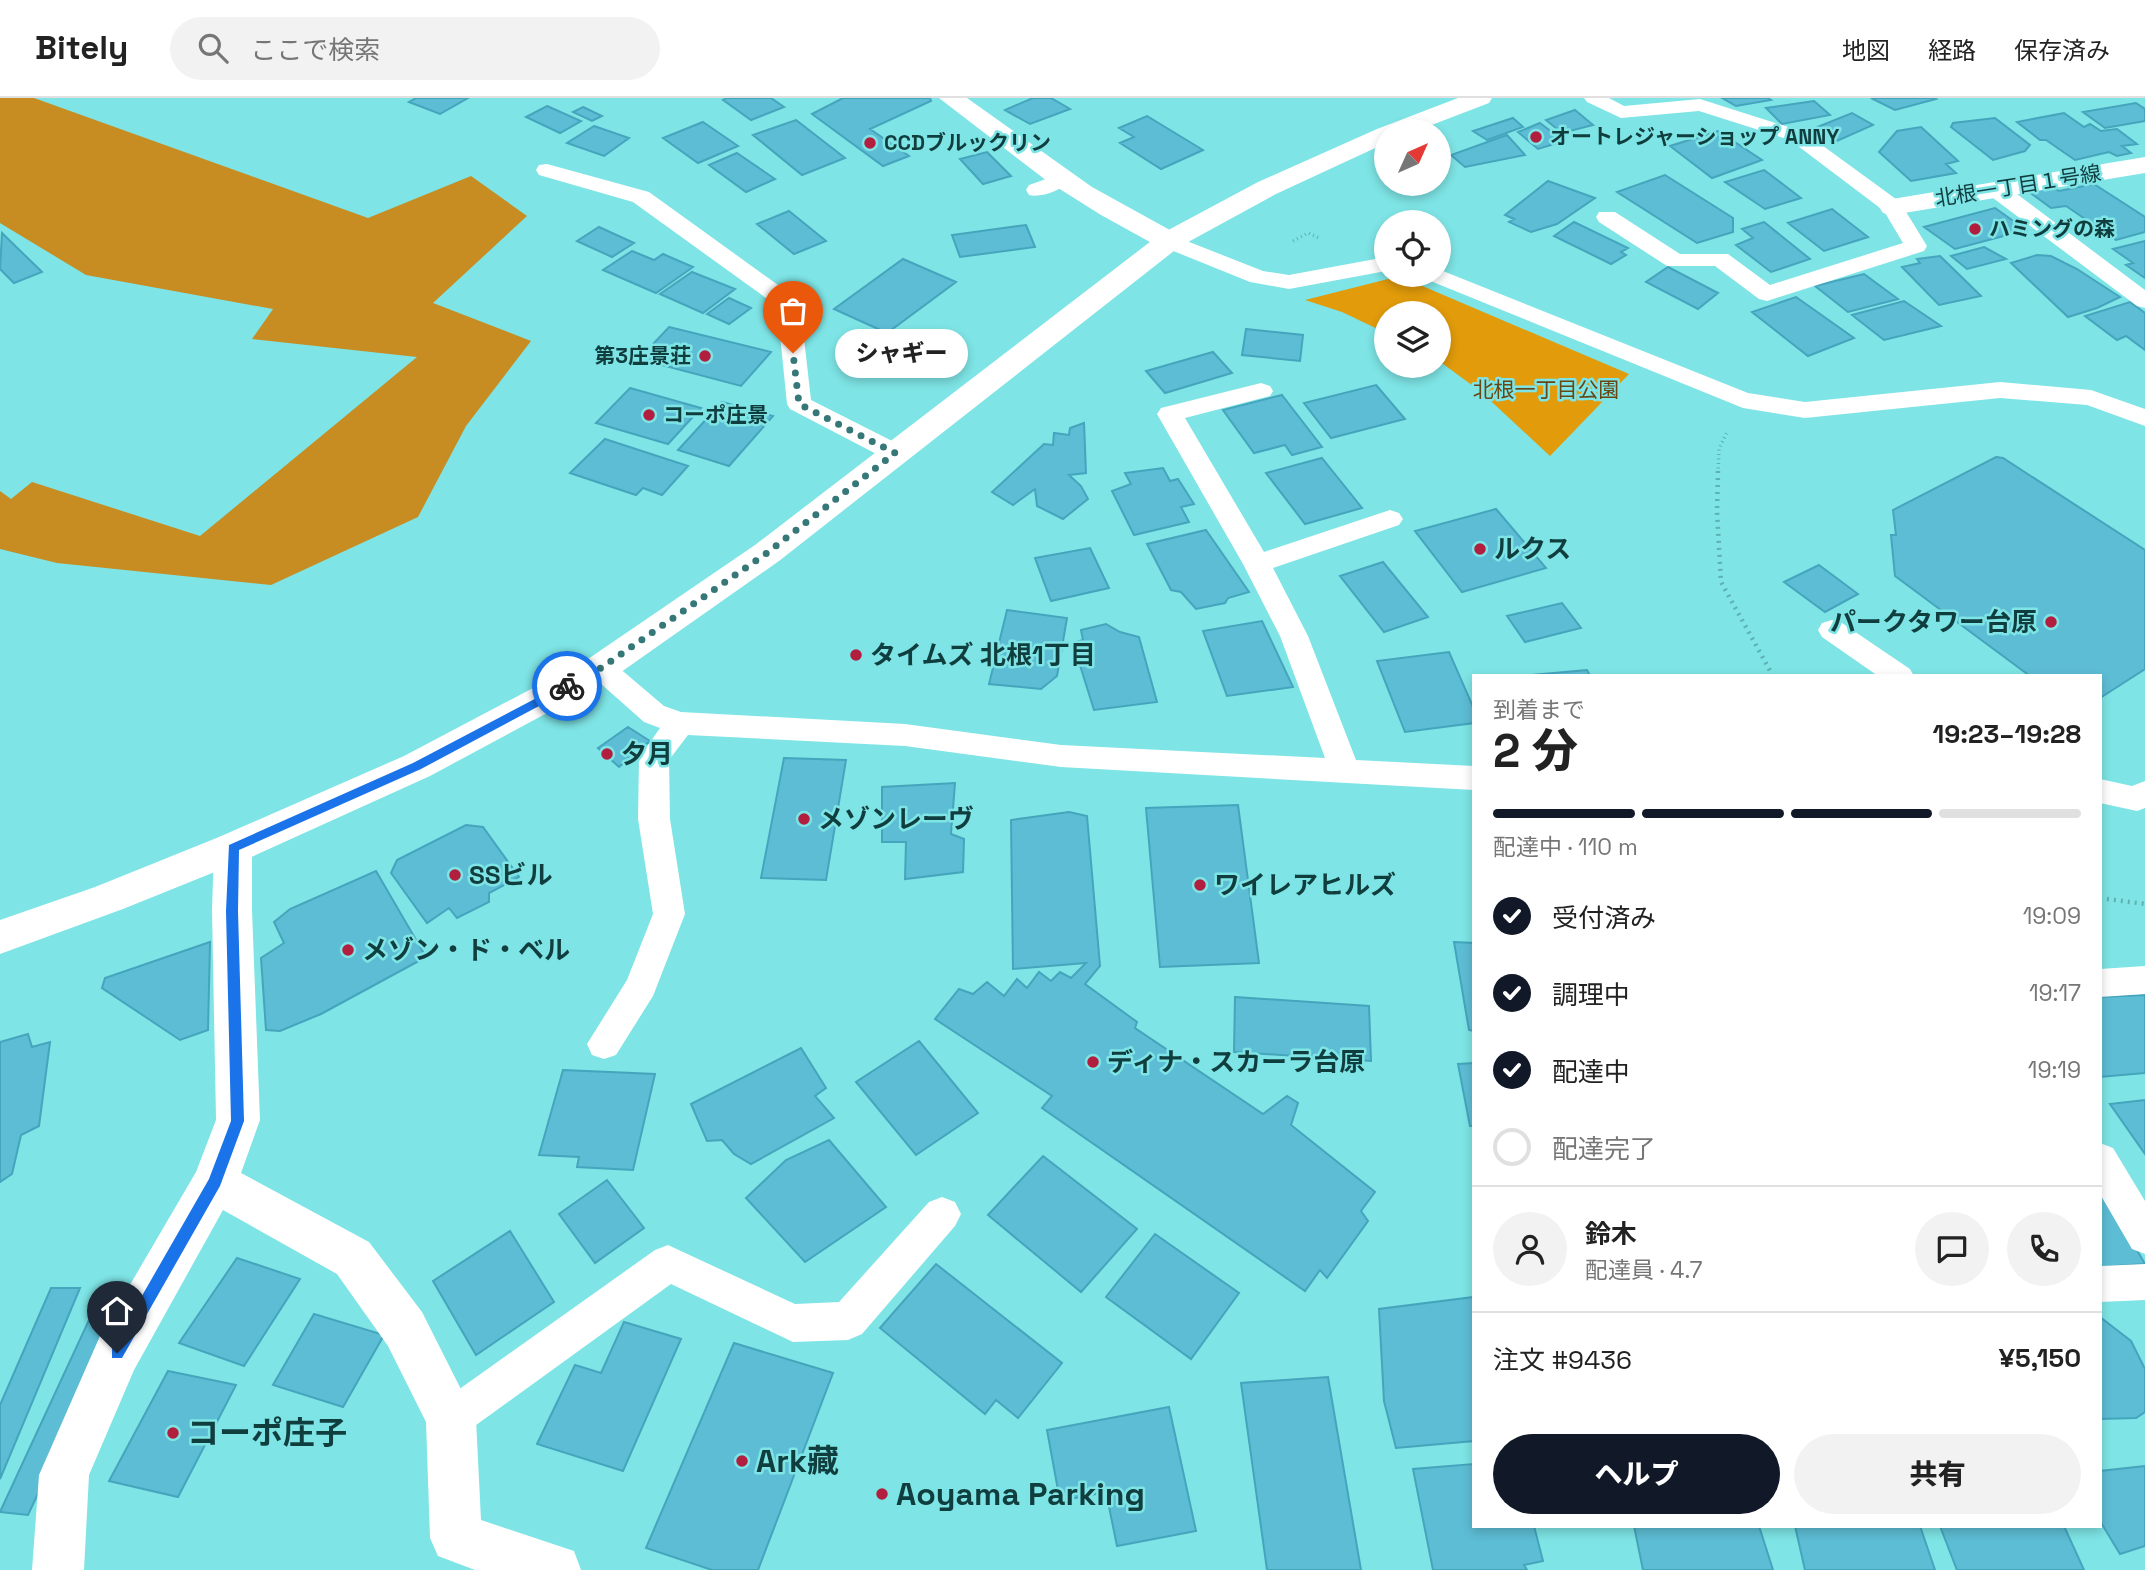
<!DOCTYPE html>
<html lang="ja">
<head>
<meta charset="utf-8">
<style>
  :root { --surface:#fff; --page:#f2f2f2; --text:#222; --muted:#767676; --line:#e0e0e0; --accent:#111827 }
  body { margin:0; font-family:"Space Grotesk","Noto Sans JP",sans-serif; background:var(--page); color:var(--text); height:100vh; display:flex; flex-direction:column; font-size:26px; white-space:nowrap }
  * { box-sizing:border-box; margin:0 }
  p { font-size:23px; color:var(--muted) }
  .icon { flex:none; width:38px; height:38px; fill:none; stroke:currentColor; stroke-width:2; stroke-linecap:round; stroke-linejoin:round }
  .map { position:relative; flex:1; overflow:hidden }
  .details { position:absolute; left:1472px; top:576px; width:630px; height:854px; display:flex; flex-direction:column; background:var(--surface); border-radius:0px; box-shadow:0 4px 10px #0003 }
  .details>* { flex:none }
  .needle { width:46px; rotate:45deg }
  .tools { position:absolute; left:1374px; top:21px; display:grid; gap:14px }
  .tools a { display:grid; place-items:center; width:77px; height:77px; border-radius:50%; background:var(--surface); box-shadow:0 4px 10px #0003; font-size:35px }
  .pin { position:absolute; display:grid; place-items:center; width:60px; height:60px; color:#fff; margin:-72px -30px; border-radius:50% 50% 50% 0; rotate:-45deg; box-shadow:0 0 7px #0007 }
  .pin .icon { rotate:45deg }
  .courier { position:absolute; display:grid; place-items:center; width:70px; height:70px; margin:-35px; border:5px solid #1a73e8; border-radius:50%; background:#fff; color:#222; box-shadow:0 2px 9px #0007 }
  .bubble { position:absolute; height:49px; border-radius:24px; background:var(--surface); box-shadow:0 4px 10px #0003; font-size:23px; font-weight:800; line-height:49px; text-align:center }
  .headline em { font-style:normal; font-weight:800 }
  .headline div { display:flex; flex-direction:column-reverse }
  .headline { display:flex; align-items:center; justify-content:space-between; height:119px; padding:0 21px }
  h1 { font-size:46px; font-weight:800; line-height:52px }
  .bar { display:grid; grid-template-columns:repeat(4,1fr); gap:10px 7px; align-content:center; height:84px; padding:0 21px }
  .bar i { height:9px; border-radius:5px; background:var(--line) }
  .bar .on { background:var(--accent) }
  .bar p { grid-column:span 4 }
  .line { display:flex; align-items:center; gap:18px; padding:0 21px; border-top:2px solid var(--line) }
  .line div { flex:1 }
  .round { display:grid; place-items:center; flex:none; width:74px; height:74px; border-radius:37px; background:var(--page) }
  ol { padding:0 21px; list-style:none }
  li { display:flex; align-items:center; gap:21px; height:77px }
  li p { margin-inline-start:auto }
  li .icon { padding:7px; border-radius:50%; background:var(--accent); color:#fff; stroke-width:4 }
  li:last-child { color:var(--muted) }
  li i { width:38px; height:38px; border:4px solid var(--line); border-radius:50% }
  .cta { display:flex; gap:14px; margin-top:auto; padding:14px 21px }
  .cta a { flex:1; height:80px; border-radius:42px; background:var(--accent); color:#fff; font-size:28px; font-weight:800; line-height:80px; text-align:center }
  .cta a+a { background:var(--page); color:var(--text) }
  header { display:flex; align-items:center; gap:42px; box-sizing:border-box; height:98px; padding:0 35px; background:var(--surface); border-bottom:2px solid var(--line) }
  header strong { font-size:33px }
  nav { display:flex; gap:38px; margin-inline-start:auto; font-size:24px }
  .search { width:490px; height:63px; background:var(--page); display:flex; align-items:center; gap:18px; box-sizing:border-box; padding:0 24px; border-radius:38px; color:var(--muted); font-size:26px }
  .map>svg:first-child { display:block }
  .green { fill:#e19b0b }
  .forest { fill:#c78c22 }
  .building { fill:#5dbdd4; stroke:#44a5bc; stroke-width:2 }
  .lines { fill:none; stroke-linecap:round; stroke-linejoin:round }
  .path-far1 { stroke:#5db1b2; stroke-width:3.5; stroke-dasharray:1 3.5; stroke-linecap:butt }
  .path { stroke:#5db1b2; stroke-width:4.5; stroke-dasharray:2 5; stroke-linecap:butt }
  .service { fill:#fff; fill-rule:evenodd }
  .minor { fill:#fff; fill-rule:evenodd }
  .primary { fill:#fff; fill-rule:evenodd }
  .route { fill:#1a73e8 }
  .done { stroke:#367778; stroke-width:7; stroke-dasharray:0 12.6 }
  .poi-dot { fill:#b21f3e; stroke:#7ee4e5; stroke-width:2.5 }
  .labels { text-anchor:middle; stroke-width:5; stroke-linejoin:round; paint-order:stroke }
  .far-poi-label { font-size:21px; font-weight:bold; fill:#103d3e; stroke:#7ee4e5; text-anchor:start }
  .far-street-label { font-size:21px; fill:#103d3e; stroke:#7ee4e5 }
  .far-park-label { font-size:21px; fill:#674814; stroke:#7ee4e5 }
  .poi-label { font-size:26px; font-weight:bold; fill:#103d3e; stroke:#7ee4e5; text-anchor:start }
  .near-poi-label { font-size:32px; font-weight:bold; fill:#103d3e; stroke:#7ee4e5; text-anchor:start }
</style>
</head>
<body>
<header>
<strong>Bitely</strong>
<div class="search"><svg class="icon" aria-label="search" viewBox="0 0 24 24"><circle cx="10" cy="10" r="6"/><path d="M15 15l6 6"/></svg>ここで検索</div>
<nav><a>地図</a><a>経路</a><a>保存済み</a></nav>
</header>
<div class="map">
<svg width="2145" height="1472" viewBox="0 0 2145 1472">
  <rect width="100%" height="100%" fill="#7ee4e5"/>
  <path class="green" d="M1388,181l25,3 216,92 -79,82 -70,-65 -41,-30 -1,-48h-52v20l-44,-21 -37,-12z"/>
  <path class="forest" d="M0,0h34l334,120 103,-42 56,40 -94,87 98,38 -65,85 -48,91 -147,68 -214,-22 -57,-14v-58l11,8 21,-17 168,54 217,-179 -165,-18 21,-30 -187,-34 -86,-52z"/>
  <path class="building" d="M416,0h52l-28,16 -31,-12z
    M727,0h44l13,9 -33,13 -28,-20z
    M843,0h87l1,3 -61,28 39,27 -26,10 -71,-52z
    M1033,0h18l19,11 -40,15 -25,-14z
    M1722,0h46l3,2 -35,6z
    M1871,0h63l2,1 -41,11z
    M1814,3l16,14 -48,9 -16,-16z
    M2136,5l9,6v12l-40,7 -22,-16z
    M547,8l34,15 -21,12 -34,-16z
    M583,9l19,9 -10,5 -19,-9z
    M1575,12l18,15 -31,8 -16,-13z
    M1852,15l21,12 -36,16 -22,-13z
    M2064,15l20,14 6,-3 11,7 16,-2 20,15 -15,2 9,7 -14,3 -8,-4 -34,8 -29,-20h-6l-23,-18z
    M1147,18l56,34 -42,19 -41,-26 14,-6 -15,-9z
    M1513,20l10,9 -36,13 -14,-9z
    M1995,20l35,27 -5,6 -32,9 -42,-33 2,-4z
    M796,22l49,38 -43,17 -49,-40z
    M703,24l35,24 -40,17 -35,-25z
    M1540,25l24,18 -26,8 -20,-17z
    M594,28l35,12 -25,18 -37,-13z
    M1921,29l37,34 -12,3 10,9 -45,8 -32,-29 18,-21z
    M1718,33l44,29 -50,18 -42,-32z
    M1507,37l18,20 -60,12 -14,-12z
    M987,54l24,24 -28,8 -23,-25z
    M737,55l38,26 -29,13 -37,-27z
    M1764,72l37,28 -36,11 -40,-27z
    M1665,77l68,43v14l-36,11 -80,-51z
    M1548,83l47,17 -38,26 -26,8 -22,-10 5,-3 -9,-4z
    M2094,86l51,33v15l-29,8 -50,-34 -15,2 -23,-17 24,-4 7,4z
    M1995,110l31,22 -71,19 -31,-22z
    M1832,111l36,28 -44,14 -36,-28z
    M789,113l37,30 -32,13 -37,-30z
    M1574,124l54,26 -7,4 5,3 -15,9 -57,-28z
    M1764,124l46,37 -39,13 -35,-27 17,-7 -11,-9z
    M1026,127l9,22 -75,10 -8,-22z
    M599,129l35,16 -22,14 -35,-16z
    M2,135l40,39 -28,11 -14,-14z
    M2145,143v37l-19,-13 7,-2 -20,-14z
    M1984,149l22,12 -39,10 -16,-13z
    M632,153l22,9 9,-6 30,13 -37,26 -53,-23z
    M2037,157l14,1 26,13 43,28 -23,11 -29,9 -57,-54z
    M1940,158l41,40 -42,9 -37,-38 18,-4 -3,-4z
    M903,161l53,23 -69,51 -53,-24z
    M1668,169l50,26 -20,16 -52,-27z
    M692,174l43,17 -32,24 -43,-19z
    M1864,176l34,25 -50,13 -33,-26z
    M1796,199l58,41 -46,18 -56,-44z
    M729,200l22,10 -22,16 -22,-10z
    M1904,203l37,25 -57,14 -32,-25z
    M2130,204l15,11v37l-19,-14 -9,4 -32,-24z
    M669,229l102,25 -30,34 -102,-27z
    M1246,231l57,6 -3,26 -58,-6z
    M1213,254l19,21 -67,20 -19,-22z
    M1376,287l29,34 -74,19 -27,-35z
    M630,290l71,20 -33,36 -72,-21z
    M1282,297l40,52 -30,8 -7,-10 -31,8 -31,-43z
    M722,304l51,14 -44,50 -51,-16z
    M1084,325l2,50 -17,2 12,11 7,13 -25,20 -26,-13 -2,-17 -22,16 -21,-13 52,-48 9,1 1,-12 15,2 1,-7z
    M605,341l83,27 -26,29 -19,-7 -7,7 -66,-22z
    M1996,359l7,1 142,92v119l-45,29v-22h-70l-135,-100 -4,-41h5l-3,-25z
    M1322,360l40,50 -57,16 -39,-51z
    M1163,370l7,13 8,-2 16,25 -13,3 8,15 -55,13 -22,-44 19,-7 -6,-11z
    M1496,411l50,59 -84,24 -47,-61z
    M1206,432l43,62 -21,6 -3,5 -29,6 -15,-17 -10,-2 -24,-46z
    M1090,450l19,40 -58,13 -16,-43z
    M1383,464l45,55 -44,15 -44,-56z
    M1819,467l39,29 -33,18 -41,-30z
    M1562,505l19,25 -56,14 -18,-26z
    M1007,512l60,8 -10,58 -16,13 -52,-5z
    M1262,523l31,66 -66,9 -24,-65z
    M1106,526l14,8 19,5 18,65 -63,8 -21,-67 10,-3 -2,-10z
    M1449,554l25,57v14l-69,9 -28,-71z
    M1587,572l3,6 -59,-1z
    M628,629l22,14 -31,26 -21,-19z
    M784,660l62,2 -20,120 -65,-2z
    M955,685l-4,51 13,5 -1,33 -58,7 1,-37h-24v-55z
    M1238,707l21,158 -99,4 -14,-159z
    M1069,714l18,4 13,150 -15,18 52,38 -2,6 128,86 24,-18 11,7 -7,22 84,67 -14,19 7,10 -41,57 -7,-8 -15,21 -263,-183 10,-12 -117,-77 24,-30 14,5 14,-12 17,14 13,-17 10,9 12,-16 12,9 9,-9 11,6 15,-15 -73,6 -2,-149z
    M466,727l17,2 36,50 -30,16v9l-32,16 -8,-10 -22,15 -36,-50 6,-13z
    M376,773l50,86 -105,57 -41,17 -14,-1 -5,-72 23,-15 -10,-21 16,-13z
    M210,844l-2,88 -28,10 -78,-52 3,-10z
    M1454,844l20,1v88l-5,-1z
    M2145,897v78l-45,4v-80z
    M1235,899l134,9 2,55 -137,-9z
    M28,936l4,13 18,-5 -11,84 -18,9 -9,39 -12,8v-140z
    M919,943l59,72 -62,42 -60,-73z
    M801,950l25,40 -11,8 19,22 -83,46 -17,-10 -12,-14 -15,1 -16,-37z
    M1474,965v63h-4l-12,-62z
    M563,972l92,4 -22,96 -56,-3 2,-10 -40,-2z
    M2145,1002v54l-35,-50z
    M829,1042l57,67 -81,55 -59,-64 40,-38z
    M1043,1058l94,73 -56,63 -93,-77z
    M607,1082l37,48 -49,35 -36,-49z
    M2100,1088l45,78 -45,3z
    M510,1133l44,71 -78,53 -43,-74z
    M1155,1136l84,59 -48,66 -85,-62z
    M237,1160l63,21 -56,87 -65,-23z
    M936,1166l126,99 -44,55 -22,-18 -11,14 -105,-86z
    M51,1190h29l-80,191v-74z
    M1474,1199v144l-78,7 -12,-47 -5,-92z
    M95,1209l29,2 -96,206 -28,-3z
    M314,1216l70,21 -41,72 -70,-22z
    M2100,1219l31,24 14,28v43l-9,6 -36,1z
    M624,1224l57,17 -58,132 -86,-27 38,-79 26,8z
    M734,1245l99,30 -75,197h-46l-66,-22z
    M168,1273l68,14 -58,112 -69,-16z
    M1328,1279l33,193h-94l-26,-187z
    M1169,1309l27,124 -79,15 -11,-54 -46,9 -13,-71z
    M1474,1366v62h60l9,35 -19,4 3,5h-94l-20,-101z
    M2145,1368v80l-25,8 -20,-33v-50z
    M1634,1428h125l14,44h-130z
    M1795,1428h125l15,44h-130z
    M1940,1428h124l20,44h-127z"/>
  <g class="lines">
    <path class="path-far1" d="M1293,143l15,-8 11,5
      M1718,375l1,-24 8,-17"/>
    <path class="path" d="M1718,373l-1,40 4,71 52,94
      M2100,800l45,6"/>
    <path class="service" d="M1584,0h25l15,8 76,-7 104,33 96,70 27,44 -3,5 -157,50 -8,-2 -44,-33h-48l-68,-44 -3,-5 3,-5h16l65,42h48l42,31 133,-42 -19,-32 -94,-71 -91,-29 -78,7 -34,-16z
      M547,66l102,28 147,106 4,5 11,97 93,47 4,6 -4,6 -9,2 -9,-2 -96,-50 -3,-5 -10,-98 -144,-104 -94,-27 -3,-5 3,-5z
      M1060,76l8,1 3,5c-9,10 -29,18 -42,15l-3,-5 3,-5z
      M1997,86l8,1 140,105v18l-8,-2 -148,-111 -3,-5 3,-5z
      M1169,136l94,37 26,4 97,-18v14l-97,18 -39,-7 -89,-36 -3,-5 3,-5z
      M1438,171l310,124 57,9 195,-20 91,8 54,19v17l-58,-21 -87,-7 -195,20 -62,-10 -315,-128 -3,-5h13z
      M1261,285l9,3 3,5 -3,5 -85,22 79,134 126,-42 9,3 4,6 -4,6 -126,43 35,68 48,124 118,6v24l-413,-23 -156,-21 -217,-11 -19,25 1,59 15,95 -32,82 -37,59 -12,4 -12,-4 -5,-11 40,-64 26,-66 -15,-95 1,-61 21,-30 -16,-6 -53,-47 -4,-7 4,-7 10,-3 10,3 53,45 17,6 224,12 156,21 264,13 -45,-122 -37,-72 -86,-150 4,-6z
      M1832,522l10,3 68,46 4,7h-36l-56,-39 -4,-7 4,-7z
      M2100,681l32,7 13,-5v27l-8,3 -37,-8z
      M2145,868v28l-45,3v-28z
      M2100,1045l13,5 32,53v53l-13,-5 -32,-55z
      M942,1099l13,5 6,12 -6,12 -93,108 -14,6 -55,2 -122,-58 -206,149 -14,6 -14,-6 -6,-14 6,-14 218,-155 13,-5 127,59 44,-2 90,-100z
      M2145,1166v36l-45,2v-36z"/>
    <path class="minor" d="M939,0h28l125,89 87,48 4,6 -4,6 -10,2 -10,-2 -58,-32 -54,-34z
      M2145,59v16l-253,42 -9,-2 -4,-6 4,-6 9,-2z
      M233,735l14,4 5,11v62l8,210 -19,53 128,69 53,70 54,107 5,101 93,31 7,19h-106l-37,-14 -8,-18 -4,-116 -38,-76 -51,-72 -114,-64 -89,160 -45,105 -5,95h-52l7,-95 61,-139 96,-164 20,-52 -4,-210 2,-62 5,-11z"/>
    <path class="primary" d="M1458,0h34l-3,5 -73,28h-30v12l-110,51 -97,53 -400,314 -165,116 -184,99 -183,83 -124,50 -123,45v-34l95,-33 124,-50 185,-81 184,-97 167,-114 404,-310 99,-53 119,-53z"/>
  </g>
  <path class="route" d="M567,584l4,1v6l-150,80 -182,81 -1,61 6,210 -24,65 -98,172h-10v-10l97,-169 22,-58 -5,-210 3,-66 184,-82z"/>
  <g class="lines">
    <path class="done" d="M567,588l34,-18 166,-115 128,-100 -96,-49 -6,-51"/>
  </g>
  <g class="poi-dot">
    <circle cx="1536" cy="39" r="7"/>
    <circle cx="870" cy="45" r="7"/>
    <circle cx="1975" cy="131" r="7"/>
    <circle cx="705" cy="258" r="7"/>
    <circle cx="649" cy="317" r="7"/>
    <circle cx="1480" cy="451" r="7"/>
    <circle cx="2051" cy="524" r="7"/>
    <circle cx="856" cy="557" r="7"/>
    <circle cx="607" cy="656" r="7"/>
    <circle cx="804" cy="721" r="7"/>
    <circle cx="455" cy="777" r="7"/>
    <circle cx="1200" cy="787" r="7"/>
    <circle cx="348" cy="852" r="7"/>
    <circle cx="1093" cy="964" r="7"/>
    <circle cx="173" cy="1335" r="7"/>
    <circle cx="742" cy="1363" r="7"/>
    <circle cx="882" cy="1396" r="7"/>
  </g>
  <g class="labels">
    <g class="far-poi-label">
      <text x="1550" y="46">オートレジャーショップ ANNY</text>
      <text x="884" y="52">CCDブルックリン</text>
      <text x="1989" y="138">ハミングの森</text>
      <text x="691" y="265" text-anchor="end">第3庄景荘</text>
      <text x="663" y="324">コーポ庄景</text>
    </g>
    <g class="far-street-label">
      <text transform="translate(2018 88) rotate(-9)" y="7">北根一丁目１号線</text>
    </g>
    <g class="far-park-label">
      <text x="1546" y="299">北根一丁目公園</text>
    </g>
    <g class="poi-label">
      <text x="1494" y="460">ルクス</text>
      <text x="2037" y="533" text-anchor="end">パークタワー台原</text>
      <text x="870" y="566">タイムズ 北根1丁目</text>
      <text x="621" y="665">夕月</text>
      <text x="818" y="730">メゾンレーヴ</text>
      <text x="469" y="786">SSビル</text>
      <text x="1214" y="796">ワイレアヒルズ</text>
      <text x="362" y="861">メゾン・ド・ベル</text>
      <text x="1107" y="973">ディナ・スカーラ台原</text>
    </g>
    <g class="near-poi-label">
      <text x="187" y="1346">コーポ庄子</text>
      <text x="756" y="1374">Ark藏</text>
      <text x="896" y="1407">Aoyama Parking</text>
    </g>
  </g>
</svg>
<div class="tools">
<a><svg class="needle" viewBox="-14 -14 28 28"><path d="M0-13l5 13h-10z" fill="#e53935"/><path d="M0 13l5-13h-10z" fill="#767676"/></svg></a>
<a><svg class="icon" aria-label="locate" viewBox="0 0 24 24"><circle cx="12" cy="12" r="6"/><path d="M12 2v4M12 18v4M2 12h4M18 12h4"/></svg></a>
<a><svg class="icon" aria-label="layers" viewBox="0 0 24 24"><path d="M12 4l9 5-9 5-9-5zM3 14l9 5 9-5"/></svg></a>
</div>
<div class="pin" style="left:793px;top:255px;background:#ea580c"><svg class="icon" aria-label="bag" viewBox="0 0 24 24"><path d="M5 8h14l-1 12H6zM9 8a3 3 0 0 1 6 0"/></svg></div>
<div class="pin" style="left:117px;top:1255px;background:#1f2937"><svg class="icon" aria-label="home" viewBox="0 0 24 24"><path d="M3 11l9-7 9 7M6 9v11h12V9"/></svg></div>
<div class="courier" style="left:567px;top:588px"><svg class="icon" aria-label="bike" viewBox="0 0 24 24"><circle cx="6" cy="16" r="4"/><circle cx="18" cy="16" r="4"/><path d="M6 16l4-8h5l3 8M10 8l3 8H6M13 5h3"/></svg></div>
<div class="bubble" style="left:835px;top:231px;width:133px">シャギー</div>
<section class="details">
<div class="headline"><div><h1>2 分</h1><p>到着まで</p></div><em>19:23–19:28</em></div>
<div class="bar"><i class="on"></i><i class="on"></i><i class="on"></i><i></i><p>配達中 · 110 m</p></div>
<ol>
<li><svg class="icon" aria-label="check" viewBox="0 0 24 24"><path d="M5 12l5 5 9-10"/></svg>受付済み<p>19:09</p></li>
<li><svg class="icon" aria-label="check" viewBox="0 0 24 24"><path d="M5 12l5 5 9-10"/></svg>調理中<p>19:17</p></li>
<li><svg class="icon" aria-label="check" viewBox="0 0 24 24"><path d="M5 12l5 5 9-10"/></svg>配達中<p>19:19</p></li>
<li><i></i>配達完了</li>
</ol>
<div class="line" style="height:126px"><a class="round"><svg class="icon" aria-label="person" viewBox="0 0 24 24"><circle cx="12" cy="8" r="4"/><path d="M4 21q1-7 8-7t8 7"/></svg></a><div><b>鈴木</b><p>配達員 · 4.7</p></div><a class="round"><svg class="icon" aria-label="chat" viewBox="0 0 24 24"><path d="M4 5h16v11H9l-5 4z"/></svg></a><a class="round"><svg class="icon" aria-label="phone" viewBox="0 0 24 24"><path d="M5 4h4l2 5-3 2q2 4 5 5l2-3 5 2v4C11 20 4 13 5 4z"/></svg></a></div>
<div class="line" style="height:91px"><div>注文 #9436</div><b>¥5,150</b></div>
<div class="cta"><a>ヘルプ</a><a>共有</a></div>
</section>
</div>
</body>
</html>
